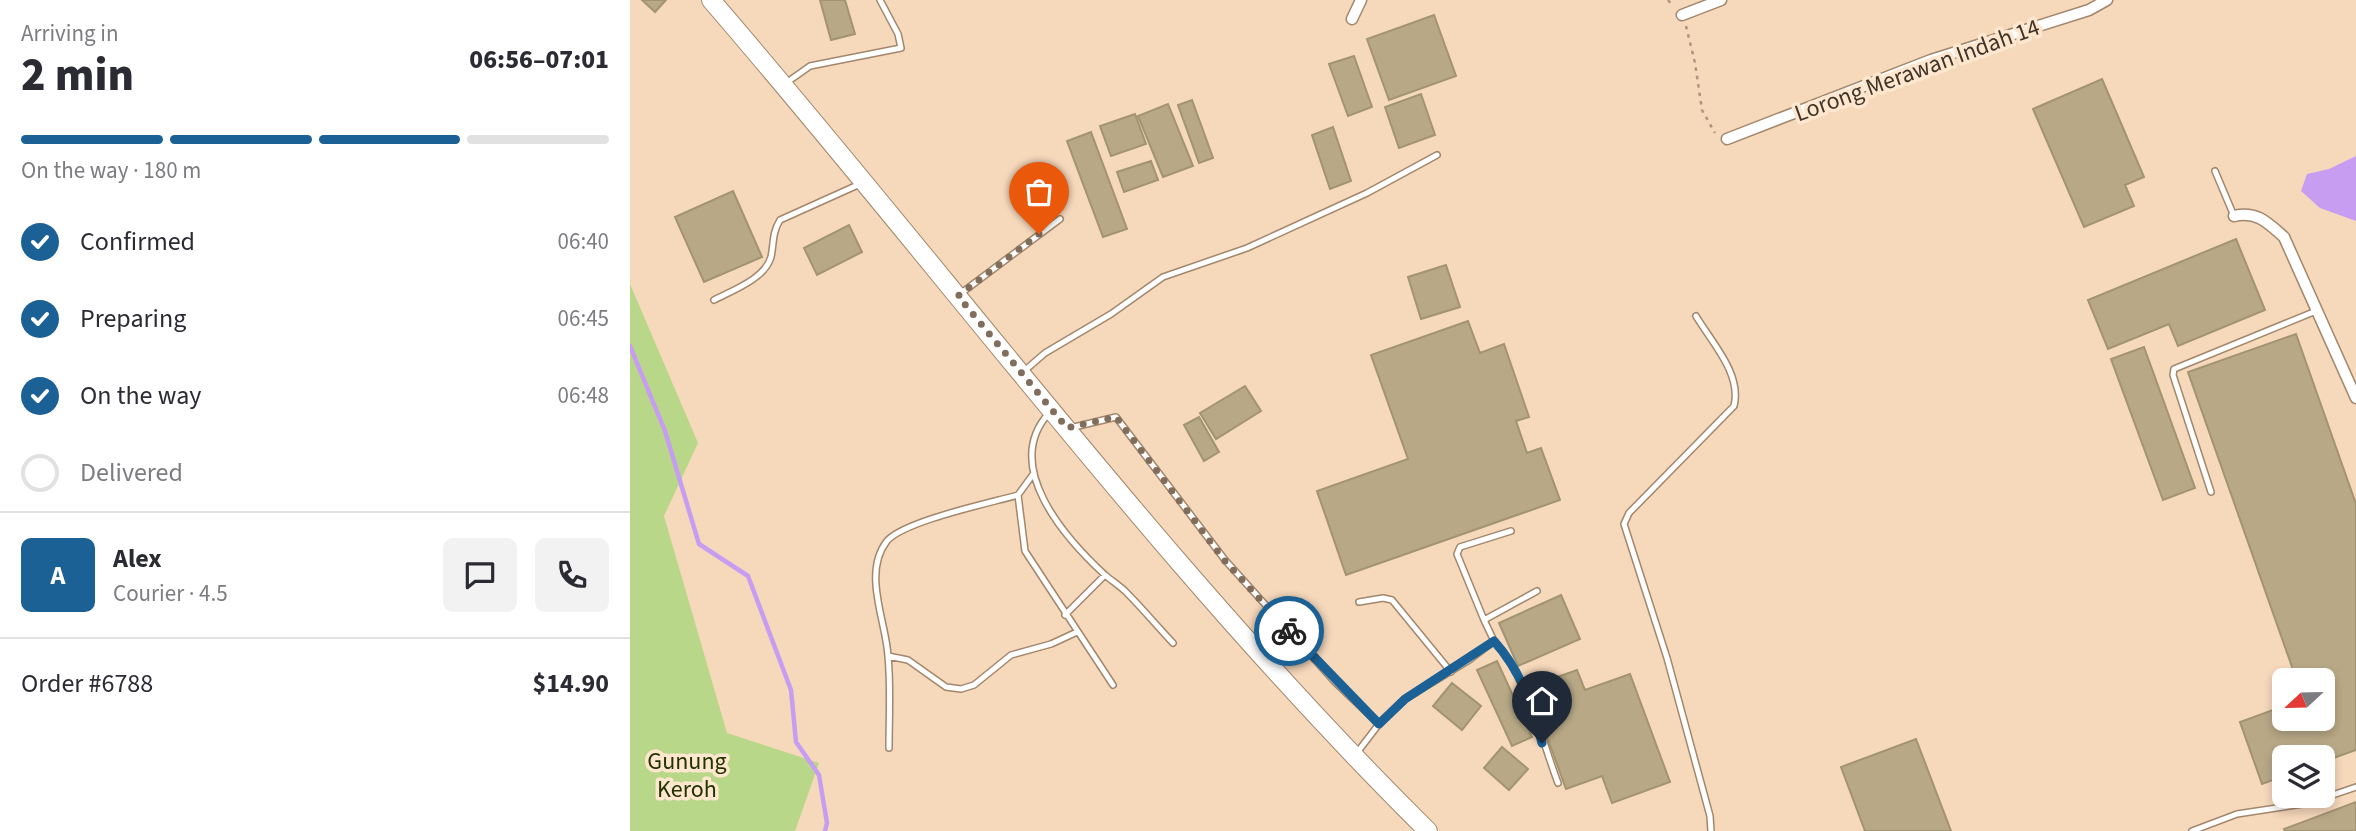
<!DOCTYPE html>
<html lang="en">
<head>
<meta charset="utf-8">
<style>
  :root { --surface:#fff; --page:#f2f2f3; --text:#2b2b33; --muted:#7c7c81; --line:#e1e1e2; --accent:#1b6195 }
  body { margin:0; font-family:"Source Sans 3",sans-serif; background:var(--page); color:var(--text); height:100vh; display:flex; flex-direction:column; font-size:26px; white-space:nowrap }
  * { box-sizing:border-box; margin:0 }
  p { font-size:23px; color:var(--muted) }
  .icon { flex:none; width:38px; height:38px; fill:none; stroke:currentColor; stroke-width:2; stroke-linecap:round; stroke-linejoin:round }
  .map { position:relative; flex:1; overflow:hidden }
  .panel { display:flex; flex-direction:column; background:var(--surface); width:630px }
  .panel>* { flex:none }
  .needle { width:46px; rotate:248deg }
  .tools { position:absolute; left:1642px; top:668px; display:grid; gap:14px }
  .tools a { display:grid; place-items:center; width:63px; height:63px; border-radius:10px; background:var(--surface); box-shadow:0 4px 10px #0003; font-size:35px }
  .pin { position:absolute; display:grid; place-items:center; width:60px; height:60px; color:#fff; margin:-72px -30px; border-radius:50% 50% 50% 0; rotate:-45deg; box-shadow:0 0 7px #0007 }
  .pin .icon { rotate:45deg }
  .courier { position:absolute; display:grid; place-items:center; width:70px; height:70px; margin:-35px; border:5px solid #1b6195; border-radius:50%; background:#fff; color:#222; box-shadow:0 2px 9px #0007 }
  .headline em { font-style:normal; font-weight:800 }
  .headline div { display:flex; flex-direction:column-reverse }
  .headline { display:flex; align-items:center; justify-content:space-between; height:119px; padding:0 21px }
  h1 { font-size:46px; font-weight:800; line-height:52px }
  .bar { display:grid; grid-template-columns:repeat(4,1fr); gap:10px 7px; align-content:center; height:84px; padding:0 21px }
  .bar i { height:9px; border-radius:5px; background:var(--line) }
  .bar .selected { background:var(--accent) }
  .bar p { grid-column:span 4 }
  .line { display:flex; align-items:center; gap:18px; padding:0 21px; border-top:2px solid var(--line) }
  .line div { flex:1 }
  .round { display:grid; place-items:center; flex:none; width:74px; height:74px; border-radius:10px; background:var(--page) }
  ol { padding:0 21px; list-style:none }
  li { display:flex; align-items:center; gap:21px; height:77px }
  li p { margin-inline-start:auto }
  li .icon { padding:7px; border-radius:50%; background:var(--accent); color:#fff; stroke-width:4 }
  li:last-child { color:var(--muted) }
  li i { width:38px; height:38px; border:4px solid var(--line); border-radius:50% }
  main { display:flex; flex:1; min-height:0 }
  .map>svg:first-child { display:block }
  .green { fill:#b8d788 }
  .water { fill:#c79df2 }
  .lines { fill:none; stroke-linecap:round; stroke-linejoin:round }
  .stream { stroke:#c79df2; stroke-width:4.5 }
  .building { fill:#b8a886; stroke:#a29371; stroke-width:2 }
  .lane-casing { stroke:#a2876c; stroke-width:8 }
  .street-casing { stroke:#a2876c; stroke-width:13 }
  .primary-casing { stroke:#a2876c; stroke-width:20 }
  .path { stroke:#ad9680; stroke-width:2.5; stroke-dasharray:3.5 5; stroke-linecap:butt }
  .lane { stroke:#fff; stroke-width:5 }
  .street { stroke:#fff; stroke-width:10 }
  .primary { stroke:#fff; stroke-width:18 }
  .done { stroke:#806d5c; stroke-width:7; stroke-dasharray:0 12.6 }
  .route { stroke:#1b6195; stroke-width:9 }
  .labels { text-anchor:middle; stroke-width:7; stroke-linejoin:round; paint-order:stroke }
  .street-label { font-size:24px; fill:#403429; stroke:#ffe7cf }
  .park-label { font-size:24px; fill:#233300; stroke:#ffe7cf }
</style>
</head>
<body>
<main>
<section class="panel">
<div class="headline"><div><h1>2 min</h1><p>Arriving in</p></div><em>06:56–07:01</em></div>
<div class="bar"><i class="selected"></i><i class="selected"></i><i class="selected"></i><i></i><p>On the way · 180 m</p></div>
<ol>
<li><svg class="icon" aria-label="check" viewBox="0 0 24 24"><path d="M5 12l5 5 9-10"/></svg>Confirmed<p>06:40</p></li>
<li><svg class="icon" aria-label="check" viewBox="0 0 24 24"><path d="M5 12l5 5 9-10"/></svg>Preparing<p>06:45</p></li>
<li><svg class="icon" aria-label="check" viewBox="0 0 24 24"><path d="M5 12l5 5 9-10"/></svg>On the way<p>06:48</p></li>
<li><i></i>Delivered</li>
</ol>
<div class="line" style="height:126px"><b class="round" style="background:var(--accent);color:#fff">A</b><div><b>Alex</b><p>Courier · 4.5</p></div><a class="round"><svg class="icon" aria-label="chat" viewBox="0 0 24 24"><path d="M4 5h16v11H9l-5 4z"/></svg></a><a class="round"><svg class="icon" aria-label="phone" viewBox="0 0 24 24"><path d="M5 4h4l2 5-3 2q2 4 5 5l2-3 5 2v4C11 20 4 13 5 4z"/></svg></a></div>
<div class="line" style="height:91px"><div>Order #6788</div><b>$14.90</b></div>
</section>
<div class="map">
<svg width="1726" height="831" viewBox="0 0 1726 831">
  <rect width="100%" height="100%" fill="#f6d8bb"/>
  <path class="green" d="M0,284l68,159 -34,73 63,217 92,30 -24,68h-165z"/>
  <path class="water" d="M1726,156v65l-36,-13 -19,-17 6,-17 22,-5z"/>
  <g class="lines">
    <path class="stream" d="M0,346l35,85 34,113 49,32 43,114 5,52 23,33 8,48 -2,8"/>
  </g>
  <path class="building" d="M12,0h24l-11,12z
    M190,0h25l10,34 -24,6z
    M804,15l22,61 -67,24 -22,-61z
    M724,56l18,51 -24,9 -19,-52z
    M1472,79l42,98 -19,8 9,21 -50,21 -51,-118z
    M791,94l14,41 -36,13 -14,-41z
    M562,100l21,58 -14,5 -21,-58z
    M538,104l25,62 -30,11 -25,-61z
    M505,114l11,30 -35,12 -11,-30z
    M703,127l18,54 -21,8 -18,-54z
    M461,132l36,97 -24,8 -36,-96z
    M521,161l7,19 -34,12 -7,-20z
    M103,191l29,66 -58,25 -29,-65z
    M219,225l13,27 -45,23 -13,-27z
    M1606,239l29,71 -87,36 -9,-22 -61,25 -20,-49z
    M816,265l14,42 -39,12 -13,-42z
    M838,321l12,32 24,-9 25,73 -13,4 11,32 14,-5 19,52 -214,75 -29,-84 91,-32 -37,-104z
    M1666,334l60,170v246l-34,12v-4h-38v18l-22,8 -22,-62 44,-16v13h38v-38h-25l-109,-309z
    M1514,347l51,141 -32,12 -52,-141z
    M615,386l16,25 -45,28 -16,-26z
    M569,417l20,35 -15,9 -20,-36z
    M931,595l19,44 -62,27 -19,-43z
    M867,661l35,76 -20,9 -35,-76z
    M947,670l8,20 45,-16 40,108 -58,21 -10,-27 -36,13 -37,-102z
    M822,683l29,23 -19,24 -29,-24z
    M1286,739l35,92h-86l-24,-64z
    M872,747l26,22 -19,21 -25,-22z
    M1726,802v29h-71l-1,-2z"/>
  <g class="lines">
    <defs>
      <path id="lane" d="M156,83l24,-17 91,-18 -3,-14 -18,-34
        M1585,171l19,45
        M330,294l100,-75
        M84,300c17,-9 51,-21 57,-43 3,-14 1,-24 9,-37l80,-36
        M1066,316c16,27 46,58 38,90l-105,107 -5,11 43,134 43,158 1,15
        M393,372l22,-19 66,-39 52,-37 84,-29 120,-55 70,-38
        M419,413c-48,53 16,125 56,162 7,6 15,11 21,17 16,16 31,34 47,51
        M440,428l46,-11 109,143 110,122 44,42
        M404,473l-16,22 7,56 88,134
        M1581,492l-38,-117 1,-6 142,-58
        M729,602l24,-4 9,2 59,72
        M435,615l40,-40
        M854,620l-27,-66 3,-7 51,-16
        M864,641c36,40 45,92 64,142
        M258,656l20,4 38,27 15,2 13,-4 37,-30 40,-11 26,-12
        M259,748c0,-30 2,-61 -1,-92 -2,-35 -26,-83 -1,-115 17,-20 103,-38 131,-46
        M726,754l23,-30 26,-25 64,-39 25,-19 -10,-21 53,-29
        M1562,831l45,-17 72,-11 47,-16"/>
      <path id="street" d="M1052,15l39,-15
        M722,19l9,-19
        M1097,139l204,-79 158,-50 18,-10
        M1604,216c23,-5 33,6 50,21l72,161"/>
      <path id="primary" d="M81,0c239,277 457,574 717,831"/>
    </defs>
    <use href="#lane" class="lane-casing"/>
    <use href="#street" class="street-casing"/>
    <use href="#primary" class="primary-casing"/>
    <path class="path" d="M1038,0l5,6
      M1056,26l9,37 7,47 13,23"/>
    <use href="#lane" class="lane"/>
    <use href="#street" class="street"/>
    <use href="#primary" class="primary"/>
  </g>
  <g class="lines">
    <path class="done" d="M409,234l-81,62 109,132 49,-11 109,144 64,70"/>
    <path class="route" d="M659,631l90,93 26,-25 89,-58c27,30 38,64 48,102"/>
  </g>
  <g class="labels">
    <g class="street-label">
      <text transform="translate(1287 70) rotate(-20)" y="8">Lorong Merawan Indah 14</text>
    </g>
    <g class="park-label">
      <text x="57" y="769">Gunung<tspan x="57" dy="28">Keroh</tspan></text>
    </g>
  </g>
</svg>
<div class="tools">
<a><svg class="needle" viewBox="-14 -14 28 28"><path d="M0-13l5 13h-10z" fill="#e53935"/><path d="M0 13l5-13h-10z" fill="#7c7c81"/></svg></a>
<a><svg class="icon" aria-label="layers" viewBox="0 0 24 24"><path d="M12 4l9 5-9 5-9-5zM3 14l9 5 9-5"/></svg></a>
</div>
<div class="pin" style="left:409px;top:234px;background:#ea580c"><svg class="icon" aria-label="bag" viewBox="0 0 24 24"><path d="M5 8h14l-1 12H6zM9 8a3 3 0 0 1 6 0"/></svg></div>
<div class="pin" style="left:912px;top:743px;background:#1f2937"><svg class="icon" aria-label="home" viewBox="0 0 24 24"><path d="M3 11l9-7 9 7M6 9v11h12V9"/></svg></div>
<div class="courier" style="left:659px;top:631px"><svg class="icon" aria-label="bike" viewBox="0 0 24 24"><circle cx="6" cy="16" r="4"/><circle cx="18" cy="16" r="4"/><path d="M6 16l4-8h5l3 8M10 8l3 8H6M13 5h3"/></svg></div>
</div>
</main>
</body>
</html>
